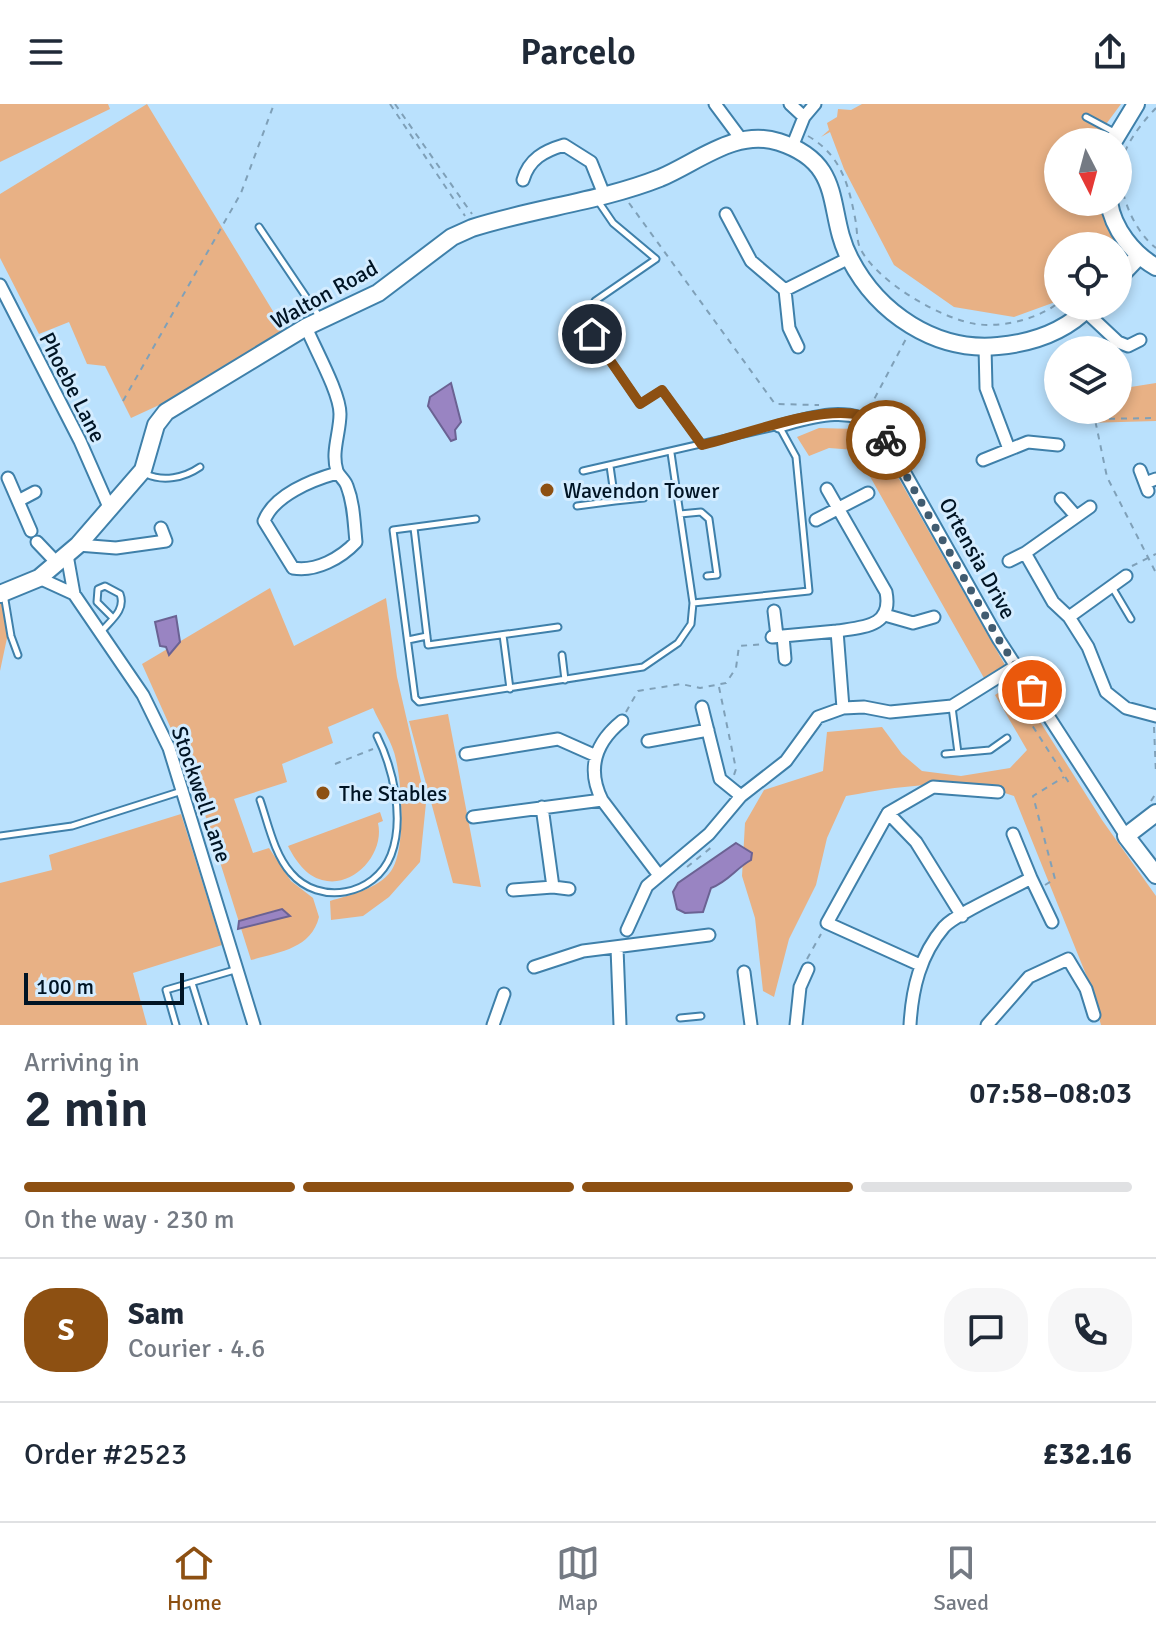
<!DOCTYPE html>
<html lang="en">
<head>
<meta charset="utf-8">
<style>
  :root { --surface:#fff; --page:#f6f6f7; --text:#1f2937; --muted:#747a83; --line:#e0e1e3; --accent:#8d5012 }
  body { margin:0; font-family:Signika,sans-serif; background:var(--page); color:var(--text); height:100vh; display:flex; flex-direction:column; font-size:30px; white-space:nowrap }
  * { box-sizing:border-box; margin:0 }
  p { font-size:26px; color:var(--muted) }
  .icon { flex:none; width:44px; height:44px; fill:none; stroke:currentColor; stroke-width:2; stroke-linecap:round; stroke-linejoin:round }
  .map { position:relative; height:921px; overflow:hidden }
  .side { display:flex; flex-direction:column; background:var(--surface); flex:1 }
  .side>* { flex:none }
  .needle { width:52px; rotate:174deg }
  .buttons { position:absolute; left:1044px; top:24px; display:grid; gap:16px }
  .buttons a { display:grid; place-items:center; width:88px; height:88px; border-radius:50%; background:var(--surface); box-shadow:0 4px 12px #0003; font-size:40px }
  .scale { position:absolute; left:24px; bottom:20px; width:160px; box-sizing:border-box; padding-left:8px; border:4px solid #001424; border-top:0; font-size:22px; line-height:28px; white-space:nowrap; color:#001424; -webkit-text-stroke:6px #d3ecff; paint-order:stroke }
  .pin { position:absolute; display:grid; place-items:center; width:68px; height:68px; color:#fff; margin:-34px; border:4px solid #fff; border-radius:50%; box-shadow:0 2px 8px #0007 }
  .courier { position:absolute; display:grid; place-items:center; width:80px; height:80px; margin:-40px; border:6px solid #8d5012; border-radius:50%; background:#fff; color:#222; box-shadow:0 2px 10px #0007 }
  .summary em { font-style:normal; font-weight:600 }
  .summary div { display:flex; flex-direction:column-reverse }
  .summary { display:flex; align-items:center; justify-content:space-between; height:136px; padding:0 24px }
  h1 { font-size:52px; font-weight:600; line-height:60px }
  .bar { display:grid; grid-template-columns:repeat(4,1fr); gap:12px 8px; align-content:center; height:96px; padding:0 24px }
  .bar i { height:10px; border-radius:6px; background:var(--line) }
  .bar .on { background:var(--accent) }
  .bar p { grid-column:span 4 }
  .line { display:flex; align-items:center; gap:20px; padding:0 24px; border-top:2px solid var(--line) }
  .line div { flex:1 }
  .round { display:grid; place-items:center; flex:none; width:84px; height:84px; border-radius:32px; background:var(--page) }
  header { display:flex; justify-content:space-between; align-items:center; height:104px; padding:0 24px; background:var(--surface); font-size:36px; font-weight:600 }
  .dock { display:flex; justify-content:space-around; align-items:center; height:112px; border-top:2px solid var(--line); background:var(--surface); font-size:22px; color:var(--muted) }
  .dock a { display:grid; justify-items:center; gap:4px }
  .dock .on { color:var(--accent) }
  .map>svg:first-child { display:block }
  .green { fill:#e8b185 }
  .water { fill:#9984c2; stroke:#6b6293; stroke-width:2 }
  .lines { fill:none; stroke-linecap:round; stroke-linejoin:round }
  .lane-casing { stroke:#3f80aa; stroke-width:9 }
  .street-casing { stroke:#3f80aa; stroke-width:15 }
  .secondary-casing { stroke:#3f80aa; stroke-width:20 }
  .path { stroke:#7fa0b8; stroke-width:2; stroke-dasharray:6 6; stroke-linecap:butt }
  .lane { stroke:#fff; stroke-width:5 }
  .street { stroke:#fff; stroke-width:11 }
  .secondary { stroke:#fff; stroke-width:16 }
  .done { stroke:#415c70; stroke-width:8; stroke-dasharray:0 14.4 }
  .route { stroke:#8d5012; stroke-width:10 }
  .poi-dot { fill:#8d5012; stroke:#d3ecff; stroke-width:3 }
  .labels { text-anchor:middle; stroke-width:6; stroke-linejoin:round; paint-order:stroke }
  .street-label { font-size:22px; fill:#001424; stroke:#d3ecff }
  .poi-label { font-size:22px; fill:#001424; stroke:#d3ecff; text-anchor:start }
</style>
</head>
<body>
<header><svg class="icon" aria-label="menu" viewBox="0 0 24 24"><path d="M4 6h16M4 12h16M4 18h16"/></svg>Parcelo<svg class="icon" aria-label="share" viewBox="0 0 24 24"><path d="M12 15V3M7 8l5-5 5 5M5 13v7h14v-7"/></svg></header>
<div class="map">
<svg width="1156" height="921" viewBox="0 0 1156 921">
  <rect width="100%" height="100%" fill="#bae1fd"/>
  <path class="green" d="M0,0h108l2,5 -110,53z
    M147,0l138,227 -63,45 -91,42 -26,-52 -18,-2 -18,-42 -30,12 -39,-76v-64z
    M862,0h259l-20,27 -1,11h-42v60h46l11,44h-57v55l-44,16 -60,-10 -60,-42 -50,-96 -14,-37 -9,5 8,-7 -2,-7 10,-6 1,-8 13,1z
    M1156,279v38l-70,2 -7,-13h39v-21z
    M819,324l37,1 18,6 131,230 -21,13 -129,-228 -26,-2 -20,8 -12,-19z
    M270,484l24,58 92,-48 11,79 29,126 -6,59 -31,35 -26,19 -32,4 -1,-19c20,-6 48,-12 61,-30 15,-21 11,-86 5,-111 -3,-17 -16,-36 -23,-52l-45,19 5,16 -51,21 5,18 -53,17 19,54 16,-5 22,33 22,17 6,19c-8,32 -40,35 -68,43l-57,-180 -52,-116z
    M0,494l10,26 -10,47z
    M1015,578l87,138 54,76v129h-55l-12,-43 -75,-186c-53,-20 -113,-10 -168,0l-19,42 -11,47 -27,54 -15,58 -11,-6 -8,-73 -13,-42 3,-53 19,-33 59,-19 4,-39 55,-5 20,27 20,17 39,5 49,-8 17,-18 -32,-55z
    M448,610l33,173 -28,-4 -44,-162z
    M380,708l3,9 -5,2c7,30 -24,66 -56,57 -16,-4 -27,-20 -34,-34z
    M181,710l41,131 -89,28 14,52h-147v-142l52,-13 -3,-15z"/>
  <path class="water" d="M451,279l10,39 -6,8 1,9 -5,2 -23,-35 2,-9z
    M176,512l4,26 -11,13 -3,-8 -6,-1 -5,-24z
    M736,739l16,10 -1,7c-16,9 -22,21 -40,28l-8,24 -18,1 -8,-4 -4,-17 5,-9z
    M282,805l8,7 -52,13 1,-8z"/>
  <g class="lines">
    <defs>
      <path id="lane" d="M1086,13l28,15
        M598,97l15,22 43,36 -61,42 -8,22 5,11 48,70 22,-14 40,55
        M259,123l60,89
        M610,362l5,35 29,-3
        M583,367l196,-45 17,31 13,134 -116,12
        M146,370c17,8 38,4 54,-7
        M577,402l38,-5
        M680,410l21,-2 8,7 8,56 -10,1
        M476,415l-83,11 22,168 4,4 224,-35 35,-24 13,-19 2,-21 -22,-150
        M414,424l14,117 130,-18
        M1112,483l19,32
        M4,490l7,42 7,19
        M101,528c10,-12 25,-22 19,-38l-15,-8 -7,3 -1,13 16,16
        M503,531l7,54
        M408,536l19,-4
        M562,551l3,25
        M952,603l6,46
        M945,650l45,-4 17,-12
        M260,696c8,23 14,54 31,73 28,33 84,23 100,-18 14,-36 2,-87 -14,-119
        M0,732l72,-10 110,-35
        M192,879l13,42
        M680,914l21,-2
        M176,921l-10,-35 72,-21"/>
      <path id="street" d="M715,0l26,35
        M790,0l14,13
        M792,43l12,-30 11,-13
        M523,76c6,-21 21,-29 41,-35l27,17 14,35
        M726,110l25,47 34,29 4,38 9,19
        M0,181l80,156 29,66
        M785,186l64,-32
        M1085,207l33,31 10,4 12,-6
        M306,223c9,22 34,66 34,87 0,19 -9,38 -3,57 2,5 8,9 10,15 7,18 7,37 9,56 -15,16 -40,30 -63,26l-29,-47c10,-26 48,-41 73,-48
        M985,243l1,41 23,61
        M779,322c34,-9 69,-21 100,1l120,213 127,196
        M983,356l45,-18 30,3
        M1140,366l8,21
        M8,374l23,53
        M1145,379l11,-4
        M827,385l59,103c7,35 -23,35 -49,39l6,77
        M1061,395l14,16
        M18,397l17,-9
        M1090,403l-65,46 28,49 16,15 19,30 18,45 20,16 30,8
        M816,416l52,-27
        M37,438l20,21
        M78,441l38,3 50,-7 -5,-13
        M67,451l7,39
        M1009,457l16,-8
        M39,474l35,16 69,101 26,53 85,277
        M774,507l3,25
        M885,511l28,8 21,-6
        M1069,513l57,-41
        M783,532l2,23
        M772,533l65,-6
        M702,603l18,72 21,17
        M648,637l60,-11
        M466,650l92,-15 36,16
        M602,696c-16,-32 -6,-58 20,-79
        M888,709l28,29 46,74
        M473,713l129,-17 56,74
        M1013,730l18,44
        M553,783l16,2
        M513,786l40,-3 -11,-80
        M627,826l20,-44 62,-52 32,-38 45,-35 32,-44 25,-9 21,-1 26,5 62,-6 64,-40
        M617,844l3,77
        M920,861l-93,-42 61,-110 45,-26 65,5
        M534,863l49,-16 126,-16
        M744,868l7,53
        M493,921l11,-31
        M796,921l4,-38 8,-18
        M910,921c2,-36 10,-70 34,-98 13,-14 68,-38 87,-49l21,44
        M987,921l42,-48 39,-18 18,30 8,26"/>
      <path id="secondary" d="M1113,38l23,-38
        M1109,98c4,27 24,52 47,65
        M1118,174l20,-21
        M0,490l39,-16 39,-33 65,-75 13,-45 10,-13 140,-85 72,-34 74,-56 20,-9c62,-20 127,-26 188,-50 38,-16 76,-50 119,-36 68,22 46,70 71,117 28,54 85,93 148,87 34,-3 68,-15 92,-40
        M1156,709l-30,23 30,39"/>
    </defs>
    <use href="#lane" class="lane-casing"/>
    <use href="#street" class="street-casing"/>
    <use href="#secondary" class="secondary-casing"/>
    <path class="path" d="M390,0l75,112
      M395,0l77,110
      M1156,4c-11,11 -26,30 -32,46 -11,29 8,76 32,94
      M808,32c34,20 41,50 48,87 1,8 1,18 4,25 16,33 81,71 116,76 26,4 62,-5 82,-21
      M629,99l146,201 44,1
      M1070,236l5,10
      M123,297l118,-208 33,-89
      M869,305l38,-72
      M1093,306l14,67 49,96
      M1097,315l59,-1
      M1132,462l24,-12
      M1007,582l64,100
      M719,583l17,82 -3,9
      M626,608l12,-21 43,-7 19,4 26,-5 10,-15 3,-22 26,-2
      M1154,623l2,47
      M335,660l38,-15
      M1151,697l5,-8
      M687,763l26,-21
      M1045,781l10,-6 -22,-83 31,-19
      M807,855l14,-25"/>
    <use href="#lane" class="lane"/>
    <use href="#street" class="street"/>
    <use href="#secondary" class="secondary"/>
  </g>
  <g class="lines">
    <path class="done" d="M886,336l113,200 33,50"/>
    <path class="route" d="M592,230l48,70 22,-14 40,55c43,-10 116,-40 158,-30 13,4 20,14 26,25"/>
  </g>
  <g class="poi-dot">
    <circle cx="547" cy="386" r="8"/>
    <circle cx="323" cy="689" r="8"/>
  </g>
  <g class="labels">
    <g class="street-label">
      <text transform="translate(324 190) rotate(-29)" y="8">Walton Road</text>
      <text transform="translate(73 283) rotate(63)" y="8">Phoebe Lane</text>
      <text transform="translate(978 454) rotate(61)" y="8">Ortensia Drive</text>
      <text transform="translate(202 690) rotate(71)" y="8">Stockwell Lane</text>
    </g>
    <g class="poi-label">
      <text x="563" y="394">Wavendon Tower</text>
      <text x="339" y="697">The Stables</text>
    </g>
  </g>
</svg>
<div class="buttons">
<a><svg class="needle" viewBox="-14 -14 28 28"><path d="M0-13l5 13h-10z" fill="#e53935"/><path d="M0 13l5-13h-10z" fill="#747a83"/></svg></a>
<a><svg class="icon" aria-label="locate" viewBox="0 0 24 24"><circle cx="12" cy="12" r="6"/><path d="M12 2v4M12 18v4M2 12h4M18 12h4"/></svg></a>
<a><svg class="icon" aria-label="layers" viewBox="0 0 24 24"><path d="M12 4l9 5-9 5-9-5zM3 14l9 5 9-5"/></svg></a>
</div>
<div class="scale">100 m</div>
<div class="pin" style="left:1032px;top:586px;background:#ea580c"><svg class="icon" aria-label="bag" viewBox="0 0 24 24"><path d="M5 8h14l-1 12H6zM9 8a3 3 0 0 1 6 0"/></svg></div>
<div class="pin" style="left:592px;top:230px;background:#1f2937"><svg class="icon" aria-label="home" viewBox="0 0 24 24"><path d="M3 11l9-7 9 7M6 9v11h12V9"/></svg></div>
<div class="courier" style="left:886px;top:336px"><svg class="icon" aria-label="bike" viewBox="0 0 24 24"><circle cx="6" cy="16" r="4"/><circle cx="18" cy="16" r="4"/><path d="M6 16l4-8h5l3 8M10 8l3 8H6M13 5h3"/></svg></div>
</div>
<section class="side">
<div class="summary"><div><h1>2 min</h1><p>Arriving in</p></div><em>07:58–08:03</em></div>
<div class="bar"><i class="on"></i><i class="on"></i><i class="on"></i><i></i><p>On the way · 230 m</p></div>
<div class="line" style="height:144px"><b class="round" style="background:var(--accent);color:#fff">S</b><div><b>Sam</b><p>Courier · 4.6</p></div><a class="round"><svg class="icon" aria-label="chat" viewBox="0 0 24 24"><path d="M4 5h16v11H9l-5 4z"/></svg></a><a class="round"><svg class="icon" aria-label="phone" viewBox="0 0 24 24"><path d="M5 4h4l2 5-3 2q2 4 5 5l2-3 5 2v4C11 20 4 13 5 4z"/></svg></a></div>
<div class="line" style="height:104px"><div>Order #2523</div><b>£32.16</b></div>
</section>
<nav class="dock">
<a class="on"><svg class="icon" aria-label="home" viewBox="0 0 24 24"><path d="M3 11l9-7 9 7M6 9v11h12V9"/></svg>Home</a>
<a><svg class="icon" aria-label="map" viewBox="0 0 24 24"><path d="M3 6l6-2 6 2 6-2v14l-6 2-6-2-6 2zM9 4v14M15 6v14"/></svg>Map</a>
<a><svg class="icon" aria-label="saved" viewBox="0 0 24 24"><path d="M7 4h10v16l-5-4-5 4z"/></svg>Saved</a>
</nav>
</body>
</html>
